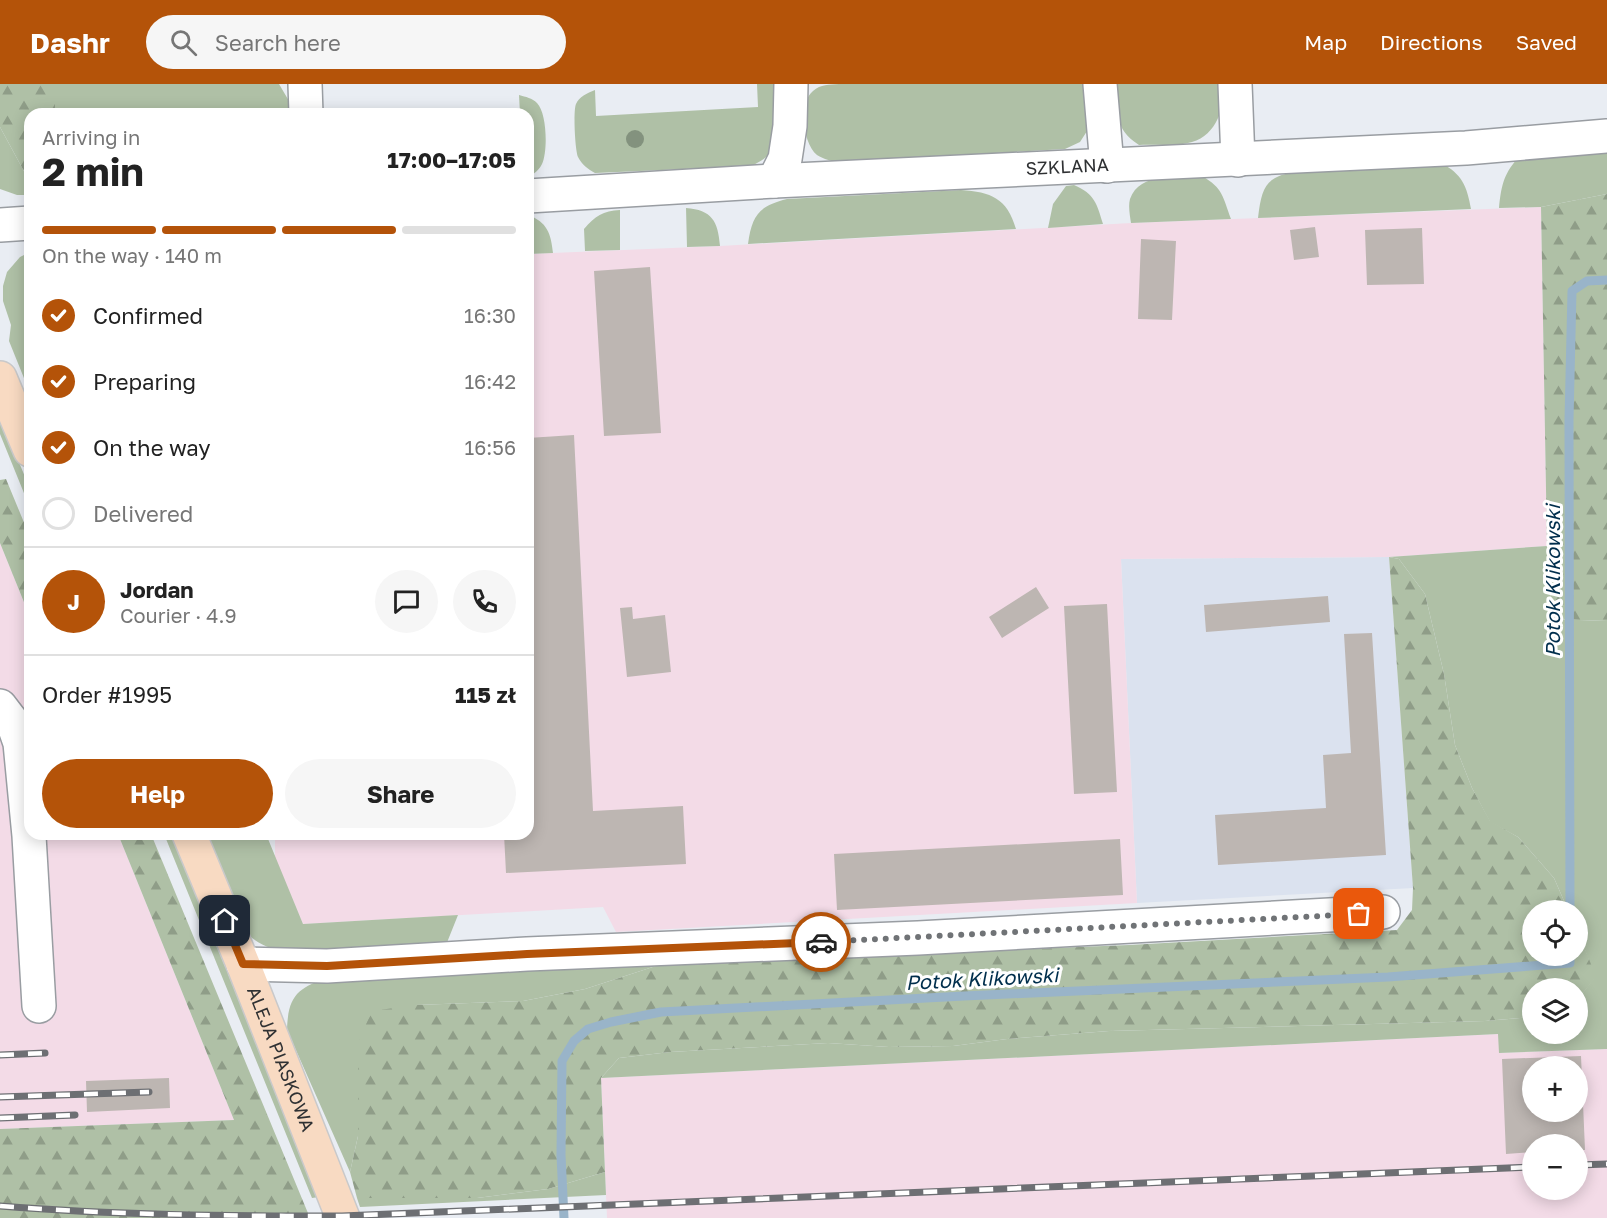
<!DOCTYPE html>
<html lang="en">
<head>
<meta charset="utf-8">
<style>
  :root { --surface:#fff; --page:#f6f6f6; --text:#222; --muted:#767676; --line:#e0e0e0; --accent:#b45309 }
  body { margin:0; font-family:"Golos Text",sans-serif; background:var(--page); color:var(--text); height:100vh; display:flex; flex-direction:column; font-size:22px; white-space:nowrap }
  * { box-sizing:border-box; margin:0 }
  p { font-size:20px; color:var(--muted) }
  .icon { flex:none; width:33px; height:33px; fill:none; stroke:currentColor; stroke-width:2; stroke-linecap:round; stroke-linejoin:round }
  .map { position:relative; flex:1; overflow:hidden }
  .panel { position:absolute; left:24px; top:24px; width:510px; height:732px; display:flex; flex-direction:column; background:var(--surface); border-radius:18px; box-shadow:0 3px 15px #0003 }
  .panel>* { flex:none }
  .fabs { position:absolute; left:1522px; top:816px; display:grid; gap:12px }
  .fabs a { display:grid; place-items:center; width:66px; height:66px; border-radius:50%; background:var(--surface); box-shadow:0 3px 15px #0003; font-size:30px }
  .pin { position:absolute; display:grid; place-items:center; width:51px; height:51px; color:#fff; margin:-26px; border-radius:12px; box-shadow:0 3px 9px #0006 }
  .courier { position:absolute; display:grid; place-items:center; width:60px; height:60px; margin:-30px; border:4px solid #b45309; border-radius:50%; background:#fff; color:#222; box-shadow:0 2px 8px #0007 }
  .headline em { font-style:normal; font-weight:700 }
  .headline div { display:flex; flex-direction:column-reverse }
  .headline { display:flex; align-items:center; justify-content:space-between; height:102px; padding:0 18px }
  h1 { font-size:39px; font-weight:700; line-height:45px }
  .bar { display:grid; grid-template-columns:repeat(4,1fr); gap:9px 6px; align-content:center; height:72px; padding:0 18px }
  .bar i { height:8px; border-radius:4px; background:var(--line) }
  .bar .on { background:var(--accent) }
  .bar p { grid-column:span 4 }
  .line { display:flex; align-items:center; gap:15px; padding:0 18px; border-top:2px solid var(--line) }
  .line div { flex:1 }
  .round { display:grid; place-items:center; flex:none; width:63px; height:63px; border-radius:32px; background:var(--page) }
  ol { padding:0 18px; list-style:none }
  li { display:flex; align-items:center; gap:18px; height:66px }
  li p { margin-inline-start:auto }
  li .icon { padding:6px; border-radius:50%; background:var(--accent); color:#fff; stroke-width:4 }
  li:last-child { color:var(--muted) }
  li i { width:33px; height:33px; border:3px solid var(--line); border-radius:50% }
  .action { display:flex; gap:12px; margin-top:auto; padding:12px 18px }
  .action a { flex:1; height:69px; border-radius:36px; background:var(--accent); color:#fff; font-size:24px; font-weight:700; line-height:69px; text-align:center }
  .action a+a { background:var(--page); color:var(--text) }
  header { display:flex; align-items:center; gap:36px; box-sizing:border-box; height:84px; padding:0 30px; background:var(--accent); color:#fff }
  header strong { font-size:28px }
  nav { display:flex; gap:33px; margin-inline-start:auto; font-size:21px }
  .search { width:420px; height:54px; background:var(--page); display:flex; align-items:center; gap:15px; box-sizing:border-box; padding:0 21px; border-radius:33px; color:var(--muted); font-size:22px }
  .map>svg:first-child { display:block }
  .built { fill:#dbe2ef }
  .industrial { fill:#f3dbe7; fill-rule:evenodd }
  .grass { fill:#afc0a6 }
  .forest { fill:url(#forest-firs) }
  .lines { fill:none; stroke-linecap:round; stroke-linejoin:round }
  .stream { stroke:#99b4c9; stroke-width:9 }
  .building { fill:#bdb6b2; fill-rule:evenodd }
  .minor-casing { stroke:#999da2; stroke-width:36 }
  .major-casing { stroke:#c9c9ca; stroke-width:36 }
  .minor { stroke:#fff; stroke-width:33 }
  .major { stroke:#f8dac2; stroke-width:33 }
  .rail-casing { stroke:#6d6f73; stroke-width:7 }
  .rail { stroke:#fff; stroke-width:4.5; stroke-dasharray:14; stroke-linecap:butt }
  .tree { fill:#83927e }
  .done { stroke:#707376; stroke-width:6; stroke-dasharray:0 10.8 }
  .route { stroke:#b45309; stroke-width:8 }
  .labels { text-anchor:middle; stroke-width:6; stroke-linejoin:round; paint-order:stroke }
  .street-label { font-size:18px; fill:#2f3133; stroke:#fff }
  .water-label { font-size:20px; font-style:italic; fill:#002e4c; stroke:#fff }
</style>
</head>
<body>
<header>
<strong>Dashr</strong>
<div class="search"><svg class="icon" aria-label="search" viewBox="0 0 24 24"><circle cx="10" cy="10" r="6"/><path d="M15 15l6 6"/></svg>Search here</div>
<nav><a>Map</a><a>Directions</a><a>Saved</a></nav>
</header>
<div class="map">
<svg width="1607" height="1134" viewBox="0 0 1607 1134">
  <defs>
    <pattern id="forest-firs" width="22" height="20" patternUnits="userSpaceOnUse" patternTransform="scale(1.5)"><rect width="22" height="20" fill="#afc0a6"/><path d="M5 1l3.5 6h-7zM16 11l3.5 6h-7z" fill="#8f9d88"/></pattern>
  </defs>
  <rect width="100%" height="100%" fill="#e9edf3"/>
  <path class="built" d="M1389,473l24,331 -276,15 -16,-344z"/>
  <path class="industrial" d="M1541,123l6,339 -158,11 -268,2 16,344 -521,29 -13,-25 -300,17 -28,-66v-24h253v-580l192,-8 411,-23z
    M0,459l30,74v217h88l116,286 -234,9z
    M1499,950v19l108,-4v169h-1000l-6,-140zM1533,982h45v46h-45zM1533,1060h45v46h-45z"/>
  <path class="grass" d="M55,0h224l10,17v13h-234z
    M757,0h17c1,21 8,54 -6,71 -4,5 -11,8 -16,11l-157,7c-7,-4 -13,-8 -17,-16 -3,-7 -5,-46 -2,-53 3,-7 11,-11 19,-14l1,26 162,-9z
    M839,0h246l4,44 -9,14 -15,7 -231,13c-5,-2 -13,-4 -17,-7 -14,-11 -19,-52 -4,-64 8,-7 16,-6 26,-7z
    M1116,0h110c-2,23 -9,51 -34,58 -16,5 -37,2 -53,3 -26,-17 -21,-33 -23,-61z
    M519,11c7,2 13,3 18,8 10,10 11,48 5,61 -3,6 -8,10 -14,13v-63h-8z
    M0,43l26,48h4v20h-13l-17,-6z
    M1607,69v41l-66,13 -42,1c2,-20 4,-33 18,-49z
    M1441,79c21,11 26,23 30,46l-213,9c4,-33 8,-42 42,-47z
    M1202,92c21,12 21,21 29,43l-100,4c-1,-7 -3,-17 -1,-24 10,-28 48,-21 72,-23z
    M1074,101c21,9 23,19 29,39l-55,4 5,-24 13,-18z
    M961,106c30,2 46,8 55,39l-268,15c4,-29 11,-38 39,-45z
    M686,124c26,2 32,13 34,38l-33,1z
    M620,126v40l-35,1 -1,-22c11,-13 19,-18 36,-19z
    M528,131c19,7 23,18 25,38l-25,1z
    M30,168v141l-21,-52 2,-16 -8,-24v-15l4,-14 13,-15z
    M0,332l30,73v19l-30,-74z
    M1547,462l5,73 55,2v428l-108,4 -1,-19 -897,44 18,-20 51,-6 158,-9 61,4 64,-1 54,-7 102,-8 376,-10 48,-4v17h45v-35l17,-22 -17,-46v-21h-10l-14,-32 -36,-41 -28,-15 -18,-34 -17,-43 -11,-71 -19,-80 -26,-35 -10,-2z
    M164,750h7l148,363 -7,1z
    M206,750h60l37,90 155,-9 -12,30 -156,7c-17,-2 -28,-6 -42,-17z
    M662,880l-77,25 -62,12 -107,4 -56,89 -2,42 -8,36 -63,-142c1,-35 11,-42 42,-53z
    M605,1088l1,23 -246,12 -3,-9h120l71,-9z"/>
  <path class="forest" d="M0,0h55v30h-25v61h-4l-26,-48z
    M1607,110v427l-55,-2 -5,-73 -6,-339z
    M6,395l24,58v80l-30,-74v-63z
    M1389,473l10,2 26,35 19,80 11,71 17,43 18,33 28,16 36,41 14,32h-35v46h45v-25l18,46 -18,22v-11h-45v29l-48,4 -376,10 -102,8 -54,7 -64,1 -61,-4 -158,9 -51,6 -18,20 4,94 -57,17 -71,9h-120l-7,-26 8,-36v-94l14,-31 44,-6 107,-4 62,-12 77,-25 467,-19 268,-15 15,-20 1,-22z
    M118,750h33l159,384h-310v-89l234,-9z"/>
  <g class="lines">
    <path class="stream" d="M1570,826l-1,-490 3,-129 15,-10 20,-1
      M564,1134l-3,-63 1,-94 12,-20 14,-12 23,-7 50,-10 303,-16 424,-19 182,-14v-7"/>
  </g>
  <path class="building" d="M1315,143l4,30 -25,3 -4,-30z
    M1422,144l2,56 -57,1 -2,-55z
    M1141,155l35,2 -4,79 -34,-1z
    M650,183l11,166 -57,3 -10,-165z
    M574,351l19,376 90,-5 3,58 -180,9 -2,-39h24v-396z
    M1036,503l13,21 -47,30 -13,-21z
    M1328,512l2,26 -124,10 -2,-27z
    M1107,520l10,188 -43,2 -10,-188z
    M632,523l1,12 32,-4 6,57 -44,5 -7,-69z
    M1372,549l14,222 -168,10 -3,-50 111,-7 -3,-53 28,-2 -7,-119z
    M1120,755l3,56 -286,15 -3,-56z
    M1581,972l4,94h-7v-6h-45v8l-27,2 -4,-95zM1533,982h45v46h-45z
    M169,994l1,30 -83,4 -1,-31z"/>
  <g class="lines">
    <defs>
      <g id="minor">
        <path d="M305,0l1,30"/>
        <path d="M1100,0l7,82"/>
        <path d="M1235,0l3,76"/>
        <path d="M774,97l11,-22 5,-33 1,-42"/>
        <path id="s1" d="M528,112l246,-15 692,-33 141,-12"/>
        <path d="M0,141l30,-2"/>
        <path d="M0,622l13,17 7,20 9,93 10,170"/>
        <path d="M243,880l84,2 200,-12 391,-16 465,-26"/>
      </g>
      <g id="major">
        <path d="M0,294l30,72"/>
        <path id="s2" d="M189,750l54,130 100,254"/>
      </g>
    </defs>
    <use href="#minor" class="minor-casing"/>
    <use href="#major" class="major-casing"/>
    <use href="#minor" class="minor"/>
    <use href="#major" class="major"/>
    <defs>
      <path id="rail" d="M0,971l45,-2
        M0,1013l149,-5
        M0,1034l75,-3
        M1578,1081l29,-1
        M0,1122c114,9 228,10 342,10l1191,-49"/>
    </defs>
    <use href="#rail" class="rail-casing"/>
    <use href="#rail" class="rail"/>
  </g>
  <circle class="tree" cx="635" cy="55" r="9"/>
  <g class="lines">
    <path class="done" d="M821,858l538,-28"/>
    <path class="route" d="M225,837l18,43 84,2 200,-12 294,-12"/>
  </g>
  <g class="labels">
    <g class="street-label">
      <text dy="6" stroke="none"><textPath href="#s1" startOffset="540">SZKLANA</textPath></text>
      <text dy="6" stroke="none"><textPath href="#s2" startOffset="243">ALEJA PIASKOWA</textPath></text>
    </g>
    <g class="water-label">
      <text transform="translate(1553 497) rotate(-90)" y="7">Potok Klikowski</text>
      <text transform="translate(982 895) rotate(-3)" y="7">Potok Klikowski</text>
    </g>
  </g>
</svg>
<div class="fabs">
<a><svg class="icon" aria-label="locate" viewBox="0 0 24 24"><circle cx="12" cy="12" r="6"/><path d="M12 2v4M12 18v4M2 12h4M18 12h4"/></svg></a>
<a><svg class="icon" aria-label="layers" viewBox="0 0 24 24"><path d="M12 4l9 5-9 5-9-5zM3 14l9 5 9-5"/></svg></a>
<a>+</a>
<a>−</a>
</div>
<div class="pin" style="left:1359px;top:830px;background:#ea580c"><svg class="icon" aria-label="bag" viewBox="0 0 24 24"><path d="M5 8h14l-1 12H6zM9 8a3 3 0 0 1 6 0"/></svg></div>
<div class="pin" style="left:225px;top:837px;background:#1f2937"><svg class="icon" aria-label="home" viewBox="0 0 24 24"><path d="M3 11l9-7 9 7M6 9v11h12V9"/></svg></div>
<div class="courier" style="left:821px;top:858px"><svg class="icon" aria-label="car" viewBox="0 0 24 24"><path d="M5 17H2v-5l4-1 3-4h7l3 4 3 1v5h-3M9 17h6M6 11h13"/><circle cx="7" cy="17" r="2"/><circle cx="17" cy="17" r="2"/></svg></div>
<section class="panel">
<div class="headline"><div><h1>2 min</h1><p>Arriving in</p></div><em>17:00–17:05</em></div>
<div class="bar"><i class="on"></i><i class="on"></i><i class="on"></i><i></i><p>On the way · 140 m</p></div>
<ol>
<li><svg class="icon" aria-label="check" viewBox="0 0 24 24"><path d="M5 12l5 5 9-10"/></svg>Confirmed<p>16:30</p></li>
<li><svg class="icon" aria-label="check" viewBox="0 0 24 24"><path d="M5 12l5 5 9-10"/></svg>Preparing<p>16:42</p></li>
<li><svg class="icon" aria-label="check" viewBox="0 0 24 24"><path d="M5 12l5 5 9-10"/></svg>On the way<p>16:56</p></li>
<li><i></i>Delivered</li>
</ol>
<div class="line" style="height:108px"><b class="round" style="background:var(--accent);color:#fff">J</b><div><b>Jordan</b><p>Courier · 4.9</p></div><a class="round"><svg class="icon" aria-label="chat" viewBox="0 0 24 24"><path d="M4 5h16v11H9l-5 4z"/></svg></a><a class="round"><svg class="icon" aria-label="phone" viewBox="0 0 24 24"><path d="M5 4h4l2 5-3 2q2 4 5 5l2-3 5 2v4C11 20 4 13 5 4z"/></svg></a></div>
<div class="line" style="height:78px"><div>Order #1995</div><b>115 zł</b></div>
<div class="action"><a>Help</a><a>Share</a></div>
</section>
</div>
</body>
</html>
